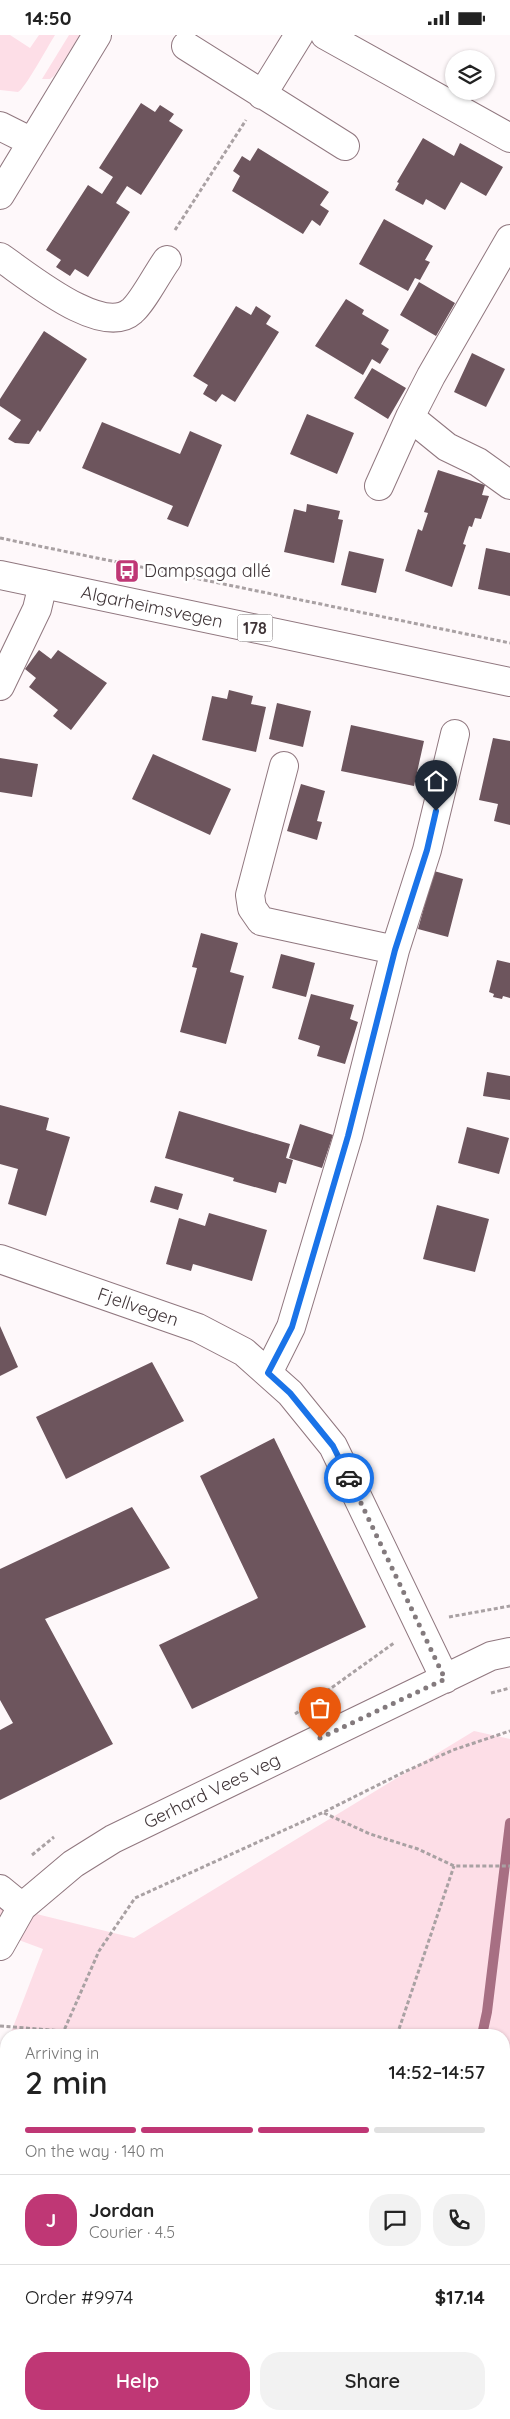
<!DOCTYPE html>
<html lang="en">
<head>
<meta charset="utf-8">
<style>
  :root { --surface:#fff; --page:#f2f2f2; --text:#222; --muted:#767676; --line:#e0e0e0; --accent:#bf3775 }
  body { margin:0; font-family:Quicksand,sans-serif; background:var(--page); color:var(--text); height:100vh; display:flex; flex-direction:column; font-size:19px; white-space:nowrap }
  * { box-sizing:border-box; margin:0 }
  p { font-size:16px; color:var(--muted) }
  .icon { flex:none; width:28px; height:28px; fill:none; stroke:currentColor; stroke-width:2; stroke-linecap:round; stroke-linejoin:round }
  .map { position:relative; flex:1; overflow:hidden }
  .details { position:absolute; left:0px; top:1994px; width:510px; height:391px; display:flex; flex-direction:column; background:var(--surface); border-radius:20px 20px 0 0; box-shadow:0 1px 4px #0004 }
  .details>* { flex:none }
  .controls { position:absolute; left:445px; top:15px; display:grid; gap:10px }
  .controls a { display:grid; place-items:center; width:50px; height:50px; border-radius:50%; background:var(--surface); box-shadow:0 1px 4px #0004; font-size:25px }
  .pin { position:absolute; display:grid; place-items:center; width:42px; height:42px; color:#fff; margin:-51px -21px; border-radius:50% 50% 50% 0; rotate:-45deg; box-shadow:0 0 5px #0007 }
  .pin .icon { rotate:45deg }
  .courier { position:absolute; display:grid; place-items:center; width:50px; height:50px; margin:-25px; border:4px solid #1a73e8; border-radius:50%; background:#fff; color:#222; box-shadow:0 1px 6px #0007 }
  .headline em { font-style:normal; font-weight:600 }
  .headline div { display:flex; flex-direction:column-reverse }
  .headline { display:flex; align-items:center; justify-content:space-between; height:85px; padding:0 25px }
  h1 { font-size:32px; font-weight:600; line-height:38px }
  .bar { display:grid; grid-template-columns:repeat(4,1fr); gap:8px 5px; align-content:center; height:60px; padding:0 25px }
  .bar i { height:6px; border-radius:4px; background:var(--line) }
  .bar .selected { background:var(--accent) }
  .bar p { grid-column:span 4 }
  .line { display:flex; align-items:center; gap:12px; padding:0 25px; border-top:1px solid var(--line) }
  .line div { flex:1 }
  .round { display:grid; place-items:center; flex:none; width:52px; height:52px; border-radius:20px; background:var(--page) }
  .button { display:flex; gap:10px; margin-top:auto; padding:10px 25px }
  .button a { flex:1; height:58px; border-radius:20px; background:var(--accent); color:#fff; font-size:20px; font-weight:600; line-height:58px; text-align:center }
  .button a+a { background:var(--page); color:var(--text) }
  .status { display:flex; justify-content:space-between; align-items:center; height:35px; padding:0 25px; background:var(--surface); direction:ltr }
  .status svg { height:14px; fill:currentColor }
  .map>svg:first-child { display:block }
  .green { fill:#fddee7 }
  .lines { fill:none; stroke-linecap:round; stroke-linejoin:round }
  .stream { stroke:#a76f83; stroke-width:10 }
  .building { fill:#6d555d }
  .minor-casing { stroke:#90777f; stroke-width:30 }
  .major-casing { stroke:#90777f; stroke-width:30 }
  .path { stroke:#a9a1a3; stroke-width:3; stroke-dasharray:4 2.5; stroke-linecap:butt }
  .minor { stroke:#fff; stroke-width:28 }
  .major { stroke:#fff; stroke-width:28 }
  .done { stroke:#837a7d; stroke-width:5; stroke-dasharray:0 9 }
  .route { stroke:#1a73e8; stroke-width:6 }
  .labels { text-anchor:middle; stroke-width:5; stroke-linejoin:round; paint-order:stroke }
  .shield { fill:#fff; stroke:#7a7274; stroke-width:1 }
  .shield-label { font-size:16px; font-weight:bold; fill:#413639 }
  .poi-label { font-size:18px; fill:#413639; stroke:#fff; text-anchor:start }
  .street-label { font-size:18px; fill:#413639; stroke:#fff }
</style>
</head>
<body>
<div class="status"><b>14:50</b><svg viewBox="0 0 49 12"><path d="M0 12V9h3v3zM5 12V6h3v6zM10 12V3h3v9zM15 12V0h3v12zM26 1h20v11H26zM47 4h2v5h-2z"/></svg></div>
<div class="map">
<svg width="510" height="2384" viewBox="0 0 510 2384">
  <rect width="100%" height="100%" fill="#fef8fa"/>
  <path class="green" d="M0,0h10l20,13 9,-13h16c-7,11 -30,54 -37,57l-18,-2z
    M69,0h11l-26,41 -4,3h-8z
    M474,1696l36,8v680h-510v-358l6,-17v370h498v-379h-494l33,-86 -43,-16v-28l134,33z"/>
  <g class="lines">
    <path class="stream" d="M482,2000l5,-23 23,-189
      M384,2384l1,-5"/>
  </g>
  <path class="building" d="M141,68l14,9 5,-7 14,9 -5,7 14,9 -42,65 -14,-9 -6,9 -5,8 14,9 -42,65 -13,-8 -5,7 -14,-9 5,-7 -15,-10 42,-65 14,9 11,-17 -14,-9z
    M423,103l31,18 6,-13 43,24 -17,29 -25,-14 -16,28 -19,-11 -3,6 -28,-15 4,-7 -2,-1z
    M258,113l71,44 -9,13 9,6 -9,15 -8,-6 -9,14 -71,-43 8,-15 -7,-5 9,-15 8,5z
    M384,184l49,27 -8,14 5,2 -10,18 -5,-2 -7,13 -49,-27z
    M419,247l36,21 -19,33 -36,-21z
    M346,264l18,11 -2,4 27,16 -8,14 8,5 -9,15 -8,-5 -9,16 -48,-29z
    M236,271l15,9 5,-9 15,10 -5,8 13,8 -44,70 -13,-8 -6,8 -13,-8 5,-9 -15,-9z
    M44,296l43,28 -47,73 -2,-2 -9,14 -14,-1 -7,-4 13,-19 -21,-14v-7z
    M472,318l33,16 -19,38 -32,-15z
    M372,333l34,20 -18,31 -34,-21z
    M307,379l47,19 -17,41 -47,-20z
    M102,387l78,32 10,-23 32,14 -34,82 -21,-8 6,-13 -91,-38z
    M438,435l47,15 -3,10 7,1 -8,23 -6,-1 -3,9 -3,-1 -6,18 3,1 -14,42 -47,-16 13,-42 4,2 6,-18 -4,-1z
    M307,469l33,7 -2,8 5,1 -9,43 -50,-11 10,-43 12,3z
    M486,513l24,5v43l-32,-7z
    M349,516l35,8 -8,34 -35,-8z
    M39,615l12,9 7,-9 49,33 -36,47 -18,-14 5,-6 -29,-23 7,-9 -11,-9z
    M229,655l24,6 -2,8 15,3 -10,45 -54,-12 10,-44 15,3z
    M277,668l34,8 -8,36 -34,-8z
    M351,690l73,16 -10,45 -73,-15z
    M493,703l17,3v84l-16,-4 4,-17 -19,-4z
    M153,719l78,35 -21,46 -78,-36z
    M0,723l38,6 -6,33 -32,-5z
    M301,749l24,7 -8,30 5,1 -5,18 -30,-9z
    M434,836l29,8 -15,58 -30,-8z
    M201,898l37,10 -8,29 14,4 -18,68 -46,-12 17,-64 -5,-1z
    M281,919l34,9 -9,34 -34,-9z
    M497,925l13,3v35l-7,-2 -1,3 -9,-2 1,-3 -5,-2z
    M311,959l43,11 -4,14 8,3 -13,42 -28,-8 3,-10 -22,-7z
    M487,1037l23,4v24l-27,-4z
    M0,1070l49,13 -3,12 24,7 -24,79 -38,-12 10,-35 -18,-5z
    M179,1076l111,33 -4,14 7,2 -7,24 -7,-2 -3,11 -43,-12 1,-3 -69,-20z
    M300,1089l33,11 -11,33 -33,-10z
    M467,1092l42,11 -10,36 -41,-11z
    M155,1151l28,8 -5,16 -28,-8z
    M437,1170l52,14 -14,53 -52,-13z
    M209,1178l58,17 -15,51 -59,-17 -2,7 -25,-7 13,-46 26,8z
    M0,1291l18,41 -18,9z
    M152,1327l32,59 -118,58 -30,-62z
    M274,1403l92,189 -174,82 -33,-64 99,-47 -58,-122z
    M132,1472l38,61 -125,51 68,125 -113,56v-70l13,-7 -13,-23v-131z"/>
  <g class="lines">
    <defs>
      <path id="minor" d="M325,0l185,103
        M186,11l159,100
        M262,60l37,-60
        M0,91l32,16
        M0,160l97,-160
        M0,222c27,18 102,81 132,54 11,-9 26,-39 35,-51
        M410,382l37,30 31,15 32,23
        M379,451l31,-69 21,-41 79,-137
        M0,651l37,-77 6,-25
        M284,731l-34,129 2,13 9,13 134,29
        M0,1224l198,69 46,24 46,41 43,53 112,233
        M268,1338l23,-46 57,-191 47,-186 32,-100 28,-116
        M0,1854l22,18
        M0,1911l22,-39 51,-43 40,-25 378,-183 19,-4"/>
      <path id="major" d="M0,540l510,107"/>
    </defs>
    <use href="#minor" class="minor-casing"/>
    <use href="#major" class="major-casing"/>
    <path class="path" d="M175,195l71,-110
      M0,503l510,105
      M449,1582l61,-11
      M491,1658l19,-5
      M295,1679l99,-71
      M324,1778l46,21 48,15 36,17h56
      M32,1820l22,-18
      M0,1991l63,5
      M62,2000l37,-84 36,-53 189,-86 80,-40 49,-22 57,-19
      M397,2000l57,-169
      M0,2107l6,-15
      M217,2384l1,-5"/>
    <use href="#minor" class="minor"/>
    <use href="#major" class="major"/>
  </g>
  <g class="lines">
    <path class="done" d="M320,1703l125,-59 -96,-201"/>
    <path class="route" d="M349,1443l-16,-32 -43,-53 -22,-20 24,-46 56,-191 47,-186 32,-100 9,-39"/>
  </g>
  <defs>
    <symbol id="bus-square" viewBox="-11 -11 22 22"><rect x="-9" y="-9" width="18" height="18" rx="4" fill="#bf3775" stroke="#fff"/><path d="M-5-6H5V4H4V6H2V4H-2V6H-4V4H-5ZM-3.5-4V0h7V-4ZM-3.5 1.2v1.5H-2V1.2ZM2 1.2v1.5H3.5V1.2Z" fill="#fff"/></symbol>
  </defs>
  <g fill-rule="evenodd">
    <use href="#bus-square" x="113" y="522" width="28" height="28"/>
  </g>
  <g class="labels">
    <rect class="shield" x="237.5" y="579.5" width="35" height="27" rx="4"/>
    <g class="shield-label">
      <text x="255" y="599">178</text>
    </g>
    <g class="poi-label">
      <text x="144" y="542">Dampsaga allé</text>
    </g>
    <g class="street-label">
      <text transform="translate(152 572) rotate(12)" y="6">Algarheimsvegen</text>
      <text transform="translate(138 1272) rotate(19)" y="6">Fjellvegen</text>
      <text transform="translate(212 1756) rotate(-26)" y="6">Gerhard Vees veg</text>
    </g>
  </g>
</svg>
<div class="controls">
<a><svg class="icon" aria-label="layers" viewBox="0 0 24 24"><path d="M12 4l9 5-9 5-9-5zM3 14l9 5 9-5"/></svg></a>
</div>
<div class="pin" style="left:320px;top:1703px;background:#ea580c"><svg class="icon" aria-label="bag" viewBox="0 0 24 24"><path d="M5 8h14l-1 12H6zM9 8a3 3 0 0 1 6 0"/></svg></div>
<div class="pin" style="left:436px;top:776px;background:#1f2937"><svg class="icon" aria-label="home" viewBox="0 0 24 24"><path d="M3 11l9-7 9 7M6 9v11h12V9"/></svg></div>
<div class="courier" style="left:349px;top:1443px"><svg class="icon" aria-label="car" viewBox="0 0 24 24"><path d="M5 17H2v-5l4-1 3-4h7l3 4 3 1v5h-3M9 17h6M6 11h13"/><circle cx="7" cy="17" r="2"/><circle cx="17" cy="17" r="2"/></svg></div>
<section class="details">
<div class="headline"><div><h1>2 min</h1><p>Arriving in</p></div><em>14:52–14:57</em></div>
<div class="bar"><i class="selected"></i><i class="selected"></i><i class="selected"></i><i></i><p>On the way · 140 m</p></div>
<div class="line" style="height:90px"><b class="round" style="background:var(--accent);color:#fff">J</b><div><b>Jordan</b><p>Courier · 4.5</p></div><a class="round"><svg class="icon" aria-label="chat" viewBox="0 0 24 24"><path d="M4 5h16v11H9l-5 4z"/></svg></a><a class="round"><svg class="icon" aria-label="phone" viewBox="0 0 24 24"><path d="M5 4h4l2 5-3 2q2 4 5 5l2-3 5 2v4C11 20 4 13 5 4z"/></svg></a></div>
<div class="line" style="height:65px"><div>Order #9974</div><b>$17.14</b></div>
<div class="button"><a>Help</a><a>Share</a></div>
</section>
</div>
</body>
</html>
